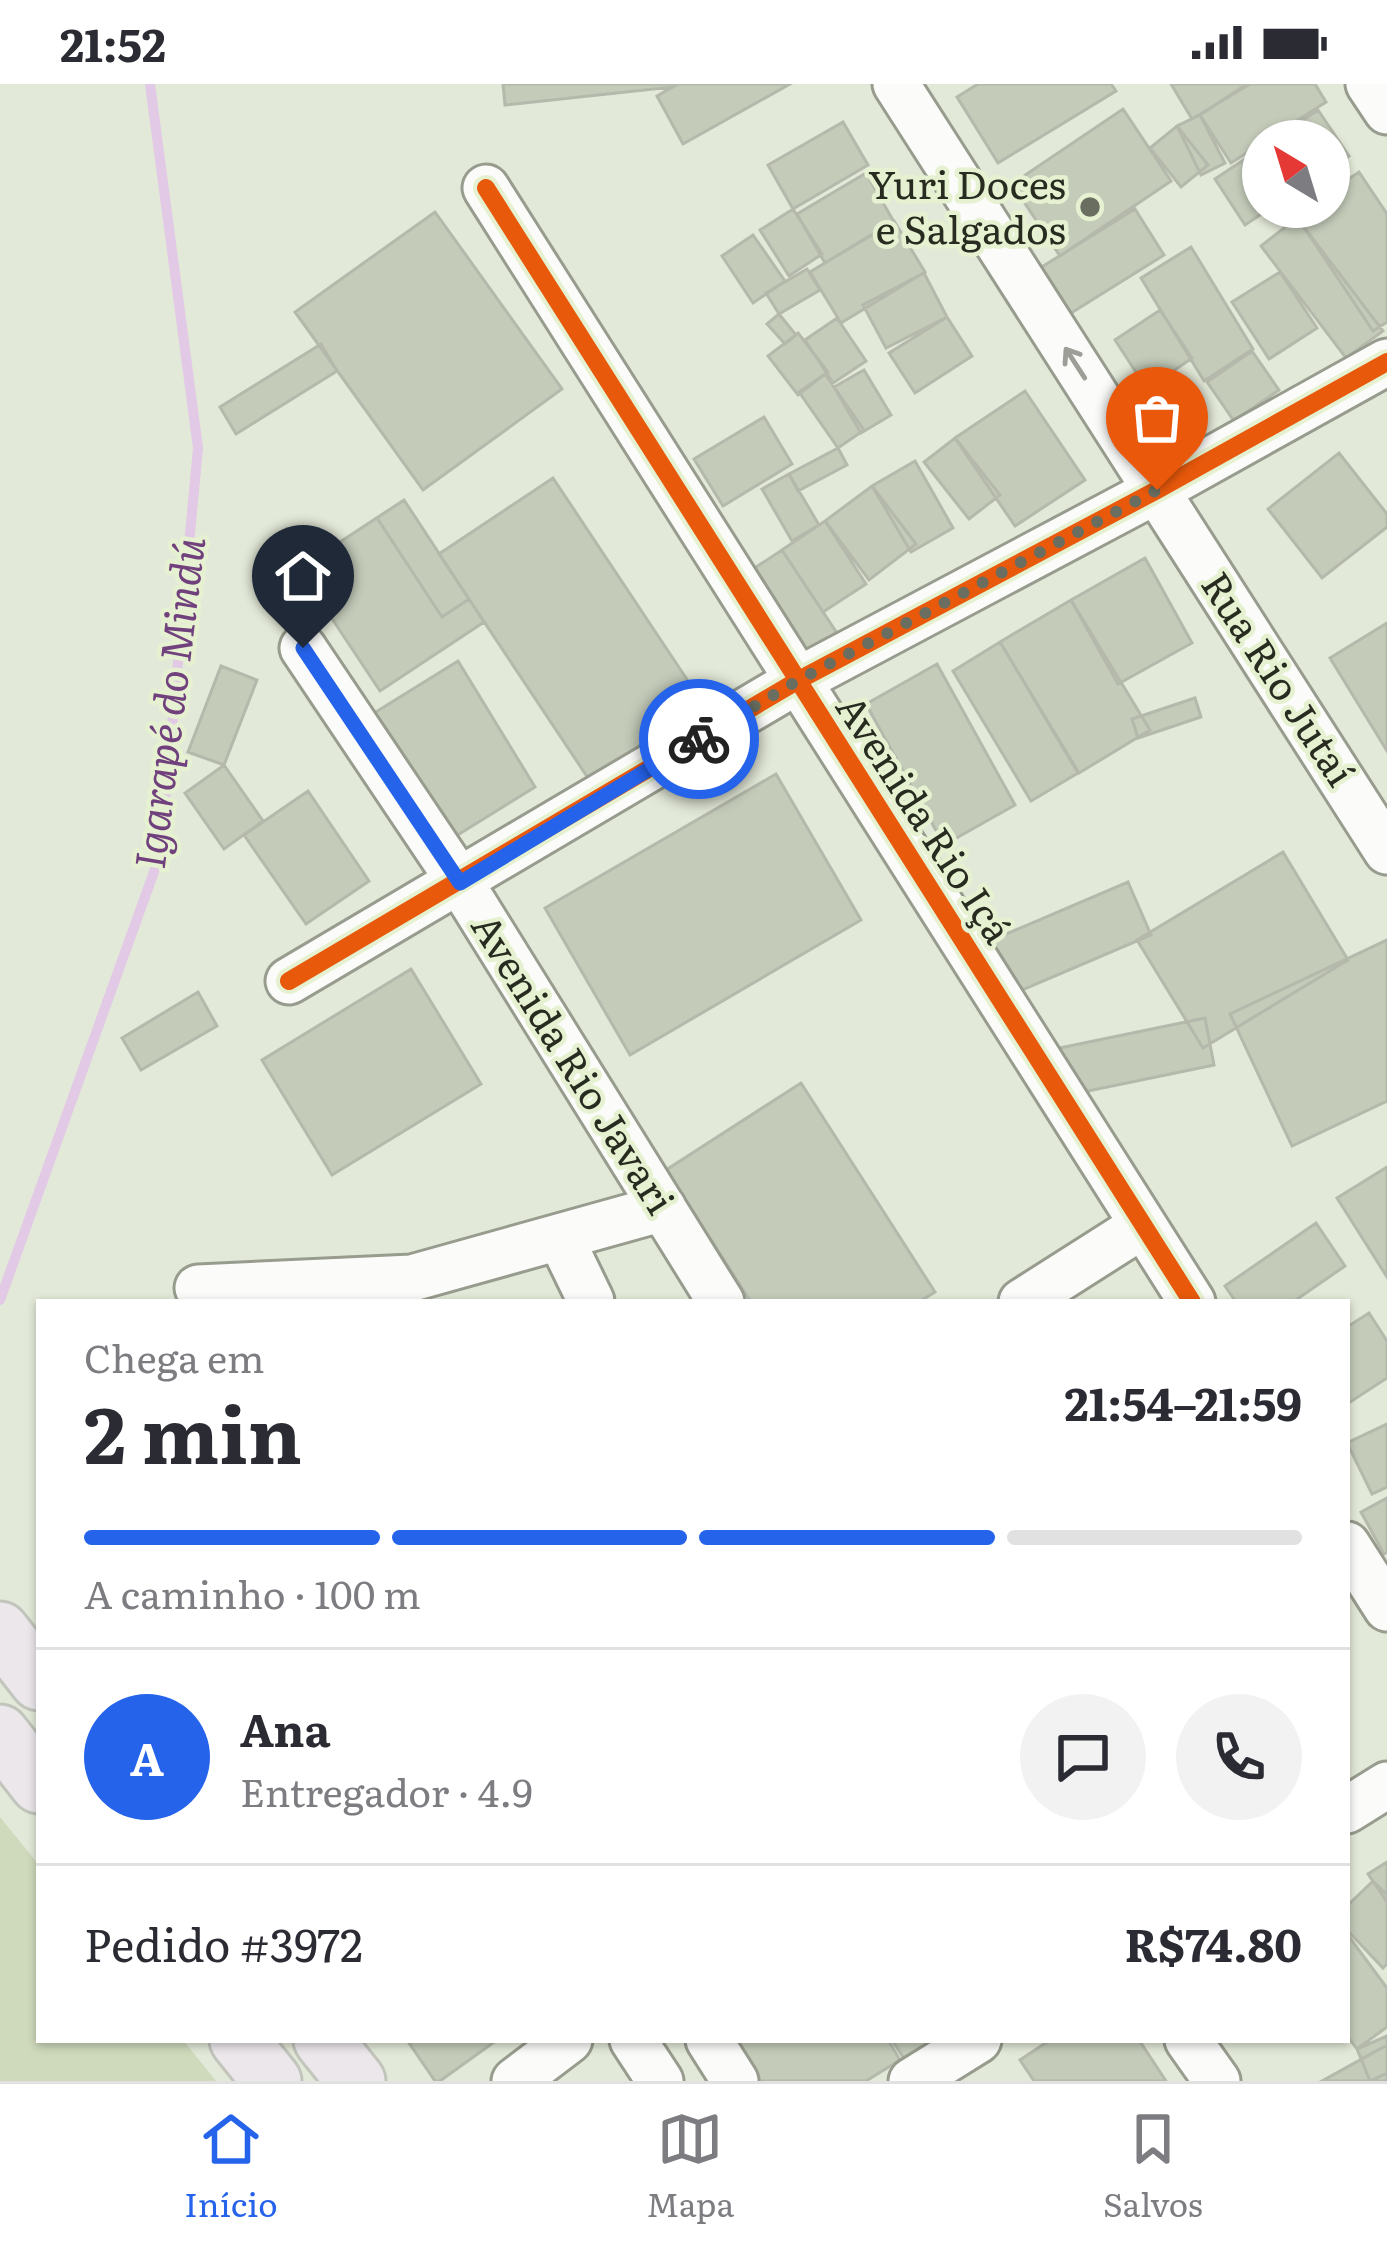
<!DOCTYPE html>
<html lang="pt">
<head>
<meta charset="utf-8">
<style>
  :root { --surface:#fff; --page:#f2f2f3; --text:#2b2b33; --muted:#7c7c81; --line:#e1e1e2; --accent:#2563eb }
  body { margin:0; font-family:Literata,serif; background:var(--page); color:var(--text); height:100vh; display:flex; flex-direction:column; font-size:45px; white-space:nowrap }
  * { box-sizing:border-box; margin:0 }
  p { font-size:39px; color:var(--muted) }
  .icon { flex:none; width:66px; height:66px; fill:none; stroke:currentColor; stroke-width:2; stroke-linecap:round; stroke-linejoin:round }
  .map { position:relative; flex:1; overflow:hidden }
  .sheet { position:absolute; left:36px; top:1215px; width:1314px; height:744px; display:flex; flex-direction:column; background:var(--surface); border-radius:0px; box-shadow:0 3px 9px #0004 }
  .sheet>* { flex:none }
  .needle { width:78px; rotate:322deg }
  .buttons { position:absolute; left:1242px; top:36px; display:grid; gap:24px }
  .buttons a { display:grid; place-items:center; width:108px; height:108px; border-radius:50%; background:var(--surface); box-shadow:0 3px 9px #0004; font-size:60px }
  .pin { position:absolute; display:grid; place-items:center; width:102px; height:102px; color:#fff; margin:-123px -51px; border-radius:50% 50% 50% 0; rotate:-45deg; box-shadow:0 0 12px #0007 }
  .pin .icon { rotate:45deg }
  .courier { position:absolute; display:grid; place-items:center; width:120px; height:120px; margin:-60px; border:9px solid #2563eb; border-radius:50%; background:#fff; color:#222; box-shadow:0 3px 15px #0007 }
  .headline em { font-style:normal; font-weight:700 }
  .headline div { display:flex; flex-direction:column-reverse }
  .headline { display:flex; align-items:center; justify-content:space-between; height:204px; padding:0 48px }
  h1 { font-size:78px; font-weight:700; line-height:90px }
  .bar { display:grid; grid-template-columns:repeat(4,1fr); gap:18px 12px; align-content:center; height:144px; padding:0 48px }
  .bar i { height:15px; border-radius:9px; background:var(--line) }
  .bar .selected { background:var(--accent) }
  .bar p { grid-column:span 4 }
  .line { display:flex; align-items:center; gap:30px; padding:0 48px; border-top:3px solid var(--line) }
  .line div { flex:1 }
  .round { display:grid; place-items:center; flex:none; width:126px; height:126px; border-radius:63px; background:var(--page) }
  .status { display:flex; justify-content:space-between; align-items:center; height:84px; padding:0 60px; background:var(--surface); direction:ltr }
  .status svg { height:33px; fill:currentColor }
  .menu { display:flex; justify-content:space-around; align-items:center; height:168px; border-top:3px solid var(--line); background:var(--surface); font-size:33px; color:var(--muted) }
  .menu a { display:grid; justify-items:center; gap:6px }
  .menu .selected { color:var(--accent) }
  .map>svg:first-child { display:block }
  .green { fill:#cfdabc }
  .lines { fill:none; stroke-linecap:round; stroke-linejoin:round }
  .stream { stroke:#e2c9e5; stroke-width:10 }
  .building { fill:#c4cbb9; stroke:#b4b9ab; stroke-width:3 }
  .minor-casing { stroke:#979c8e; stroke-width:51 }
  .major-casing { stroke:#c2c5bc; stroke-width:63 }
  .minor { stroke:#fbfcf9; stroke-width:45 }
  .major { stroke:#ebe7eb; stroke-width:57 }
  .cycleway-casing { stroke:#e5f1d0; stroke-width:26 }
  .cycleway { stroke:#e8590c; stroke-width:18 }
  .oneway { stroke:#9c9e97 }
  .done { stroke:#696e60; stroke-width:12; stroke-dasharray:0 21.6 }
  .route { stroke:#2563eb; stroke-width:15 }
  .poi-dot { fill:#696e60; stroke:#e5f1d0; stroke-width:4.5 }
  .labels { text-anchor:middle; stroke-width:9; stroke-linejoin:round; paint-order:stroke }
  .poi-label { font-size:39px; fill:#282c20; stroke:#e5f1d0; text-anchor:end }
  .street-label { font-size:39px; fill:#282c20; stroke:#e5f1d0 }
  .water-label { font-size:42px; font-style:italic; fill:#70417d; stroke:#e5f1d0 }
</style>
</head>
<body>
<div class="status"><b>21:52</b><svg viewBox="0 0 49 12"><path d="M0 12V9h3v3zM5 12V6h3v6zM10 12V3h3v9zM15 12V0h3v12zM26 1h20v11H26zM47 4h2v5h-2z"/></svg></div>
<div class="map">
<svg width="1387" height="1997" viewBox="0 0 1387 1997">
  <rect width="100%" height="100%" fill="#e3e9d8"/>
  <path class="green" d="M0,1733l39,48v175h144l33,41h-216z"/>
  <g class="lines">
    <path class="stream" d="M0,1216l160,-445 38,-407 -48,-364"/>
  </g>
  <path class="building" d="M503,0h170v3l-168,18z
    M678,0h112l-107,60 -26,-48z
    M978,0h133l5,7 -118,72 -41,-66z
    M1171,0h79l-58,35z
    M1247,0h68l11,18 -95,61 -31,-48z
    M1123,25l48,72 -111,75 -48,-72z
    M1318,26l31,46 -20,13v-28h-57z
    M1200,31l25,48 -24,12 -24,-49z
    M843,38l25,43 -75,44 -25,-44z
    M1177,42l31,39 -27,22 -31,-39z
    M1263,63v60h9l-27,18 -30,-46z
    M1359,88l28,42v108l-14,9 -78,-117 11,-7h23v-15z
    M866,89l28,49 -69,41 -28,-49z
    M793,125l29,45 -33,22 -29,-46z
    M1135,125l29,46 -96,60 -28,-47z
    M435,128l127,177 -139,101 -128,-178z
    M1297,134l86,113 -37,27 -85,-112z
    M894,137l31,51 -84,51 -31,-51z
    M753,151l32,46 -32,22 -31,-47z
    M1191,163l62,102 -49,32 -63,-103z
    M807,185l13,21 -41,24 -13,-21z
    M1280,188l37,56 -48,31 -37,-57z
    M924,189l23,44 -61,31 -23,-43z
    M1160,226l32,48 -45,31 -32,-49z
    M779,230l17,21 -11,9 -18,-20z
    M947,233l25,39 -57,37 -26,-40z
    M837,234l29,43 -33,22 -28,-43z
    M798,249l30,39 -30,23 -30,-39z
    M321,260l16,27 -101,63 -16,-27z
    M1252,267l27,39 -45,31 -27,-39z
    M864,286l27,45 -30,18 -27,-46z
    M825,290l39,56 -26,18 -39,-56z
    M1025,307l60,89 -70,46 -60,-88z
    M764,333l28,47 -69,42 -29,-47z
    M955,354l45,57 -31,24 -45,-57z
    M838,364l9,17 -49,26 -9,-17z
    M1339,369l48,61v13l-65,51 -54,-69z
    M915,377l38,67 -42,24 -39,-66z
    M789,390l30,51 -27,16 -30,-52z
    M553,394l151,227 -114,76 -151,-227z
    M872,402l44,58 -47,36 -44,-59z
    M404,416l65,99 -27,18 -65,-99z
    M404,416l80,122 -104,69 -81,-122z
    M825,437l41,63 -43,28 -41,-62z
    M782,466l55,83 -44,29 -55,-83z
    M1145,474l47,85 -74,41 -47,-84z
    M1071,516l79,130 -71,43 -79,-131z
    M1387,539v128l-57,-93z
    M1000,558l78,131 -47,28 -78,-130z
    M458,577l77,126 -87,54 -77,-126z
    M937,580l78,141 -71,40 -78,-141z
    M221,582l36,14 -33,85 -36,-13z
    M1195,614l6,19 -63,21 -6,-19z
    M224,681l39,56 -39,28 -39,-56z
    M776,690l85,146 -231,135 -85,-147z
    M308,707l61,90 -63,43 -62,-89z
    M1283,768l65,108 -145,88 -66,-108z
    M1128,798l23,53 -143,61 -23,-53z
    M1387,856v161l-95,45 -62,-132z
    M411,885l70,115 -149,91 -70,-115z
    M198,908l19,34 -76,44 -19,-32z
    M1205,934l9,47 -155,32 -9,-47z
    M801,999l134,209 -16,10h-168l-85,-132z
    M1387,1083v110l-50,-79z
    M1316,1139l29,43 -52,36h-57l-11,-16z
    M1369,1229l18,28v37l-40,26v-77z
    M1387,1340v63l-15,7 -25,-51z
    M1387,1414v54l-3,2 -23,-42z
    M1387,1778v40l-19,-28z
    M1373,1797l14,14v69l-4,4 -36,-38v-24z
    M1347,1850l40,54v39l-30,22 -10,-13z
    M1387,1952v37l-17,8 -13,-32z
    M407,1956h90l-57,41h-5z
    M732,1956h156l12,20 -34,21h-109z
    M892,1956h63l-45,28z
    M1050,1956h89l27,41h-132l-14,-21z
    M1387,1961v36h-65z"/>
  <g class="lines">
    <defs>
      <path id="minor" d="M896,0l491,767
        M1369,0l18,27
        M486,104l706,1114
        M303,564l157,234 261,420
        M289,897l508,-300 360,-191 230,-128
        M560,1153l31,64
        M198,1204l214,-10 251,-70
        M1022,1218l121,-77
        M1347,1461l40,63
        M1347,1726l40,-25
        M633,1956l27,41
        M709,1956l26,41
        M1188,1956l29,41
        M515,1997l54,-41
        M912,1997l66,-41"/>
      <path id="major" d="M0,1547l39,50
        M0,1650l39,50
        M239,1956l33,41
        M323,1956l33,41"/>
    </defs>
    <use href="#minor" class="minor-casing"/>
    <use href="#major" class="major-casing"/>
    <use href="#minor" class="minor"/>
    <use href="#major" class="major"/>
    <defs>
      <path id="cycleway" d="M486,104l706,1114
        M289,897l508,-300 360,-191 230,-128"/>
    </defs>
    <use href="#cycleway" class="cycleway-casing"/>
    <use href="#cycleway" class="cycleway"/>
  </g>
  <defs><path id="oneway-shaft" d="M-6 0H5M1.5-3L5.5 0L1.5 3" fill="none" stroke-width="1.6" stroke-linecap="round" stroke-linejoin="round" transform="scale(3)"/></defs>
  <use class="oneway" href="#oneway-shaft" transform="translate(1075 279) rotate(-123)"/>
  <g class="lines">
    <path class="done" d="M699,655l98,-58 360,-191"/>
    <path class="route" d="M303,564l157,235 239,-144"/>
  </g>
  <circle class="poi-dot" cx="1090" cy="123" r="12"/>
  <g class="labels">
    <g class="poi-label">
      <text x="1066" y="115">Yuri Doces<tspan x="1066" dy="45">e Salgados</tspan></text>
    </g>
    <g class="street-label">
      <text transform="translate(1278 595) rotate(57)" y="14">Rua Rio Jutaí</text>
      <text transform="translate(924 735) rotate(57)" y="14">Avenida Rio Içá</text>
      <text transform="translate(573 980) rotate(58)" y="14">Avenida Rio Javari</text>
    </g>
    <g class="water-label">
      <text transform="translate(170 619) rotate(-83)" y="15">Igarapé do Mindú</text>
    </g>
  </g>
</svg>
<div class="buttons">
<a><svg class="needle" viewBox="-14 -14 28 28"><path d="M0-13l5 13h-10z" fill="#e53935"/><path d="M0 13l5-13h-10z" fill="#7c7c81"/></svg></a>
</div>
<div class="pin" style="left:1157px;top:406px;background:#ea580c"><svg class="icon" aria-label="bag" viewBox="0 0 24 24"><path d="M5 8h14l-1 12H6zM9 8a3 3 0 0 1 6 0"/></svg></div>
<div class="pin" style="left:303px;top:564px;background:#1f2937"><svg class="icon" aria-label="home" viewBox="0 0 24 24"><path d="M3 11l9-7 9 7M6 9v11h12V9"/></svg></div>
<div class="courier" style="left:699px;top:655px"><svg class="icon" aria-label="bike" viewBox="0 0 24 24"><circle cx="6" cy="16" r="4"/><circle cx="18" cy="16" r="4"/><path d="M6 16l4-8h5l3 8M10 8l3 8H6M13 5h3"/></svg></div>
<section class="sheet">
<div class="headline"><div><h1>2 min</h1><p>Chega em</p></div><em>21:54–21:59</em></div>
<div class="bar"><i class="selected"></i><i class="selected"></i><i class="selected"></i><i></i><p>A caminho · 100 m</p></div>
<div class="line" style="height:216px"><b class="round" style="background:var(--accent);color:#fff">A</b><div><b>Ana</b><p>Entregador · 4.9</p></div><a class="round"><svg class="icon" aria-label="chat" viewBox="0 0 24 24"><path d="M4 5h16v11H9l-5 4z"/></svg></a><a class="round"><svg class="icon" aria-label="phone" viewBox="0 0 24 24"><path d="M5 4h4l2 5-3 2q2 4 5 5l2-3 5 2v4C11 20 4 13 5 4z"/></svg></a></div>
<div class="line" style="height:156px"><div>Pedido #3972</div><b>R$74.80</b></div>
</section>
</div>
<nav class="menu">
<a class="selected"><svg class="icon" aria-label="home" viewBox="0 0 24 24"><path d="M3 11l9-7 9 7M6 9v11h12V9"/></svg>Início</a>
<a><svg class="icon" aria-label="map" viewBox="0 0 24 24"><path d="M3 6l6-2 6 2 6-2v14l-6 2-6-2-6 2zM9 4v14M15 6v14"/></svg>Mapa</a>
<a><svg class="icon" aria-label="saved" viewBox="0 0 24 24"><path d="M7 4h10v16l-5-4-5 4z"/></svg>Salvos</a>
</nav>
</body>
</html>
